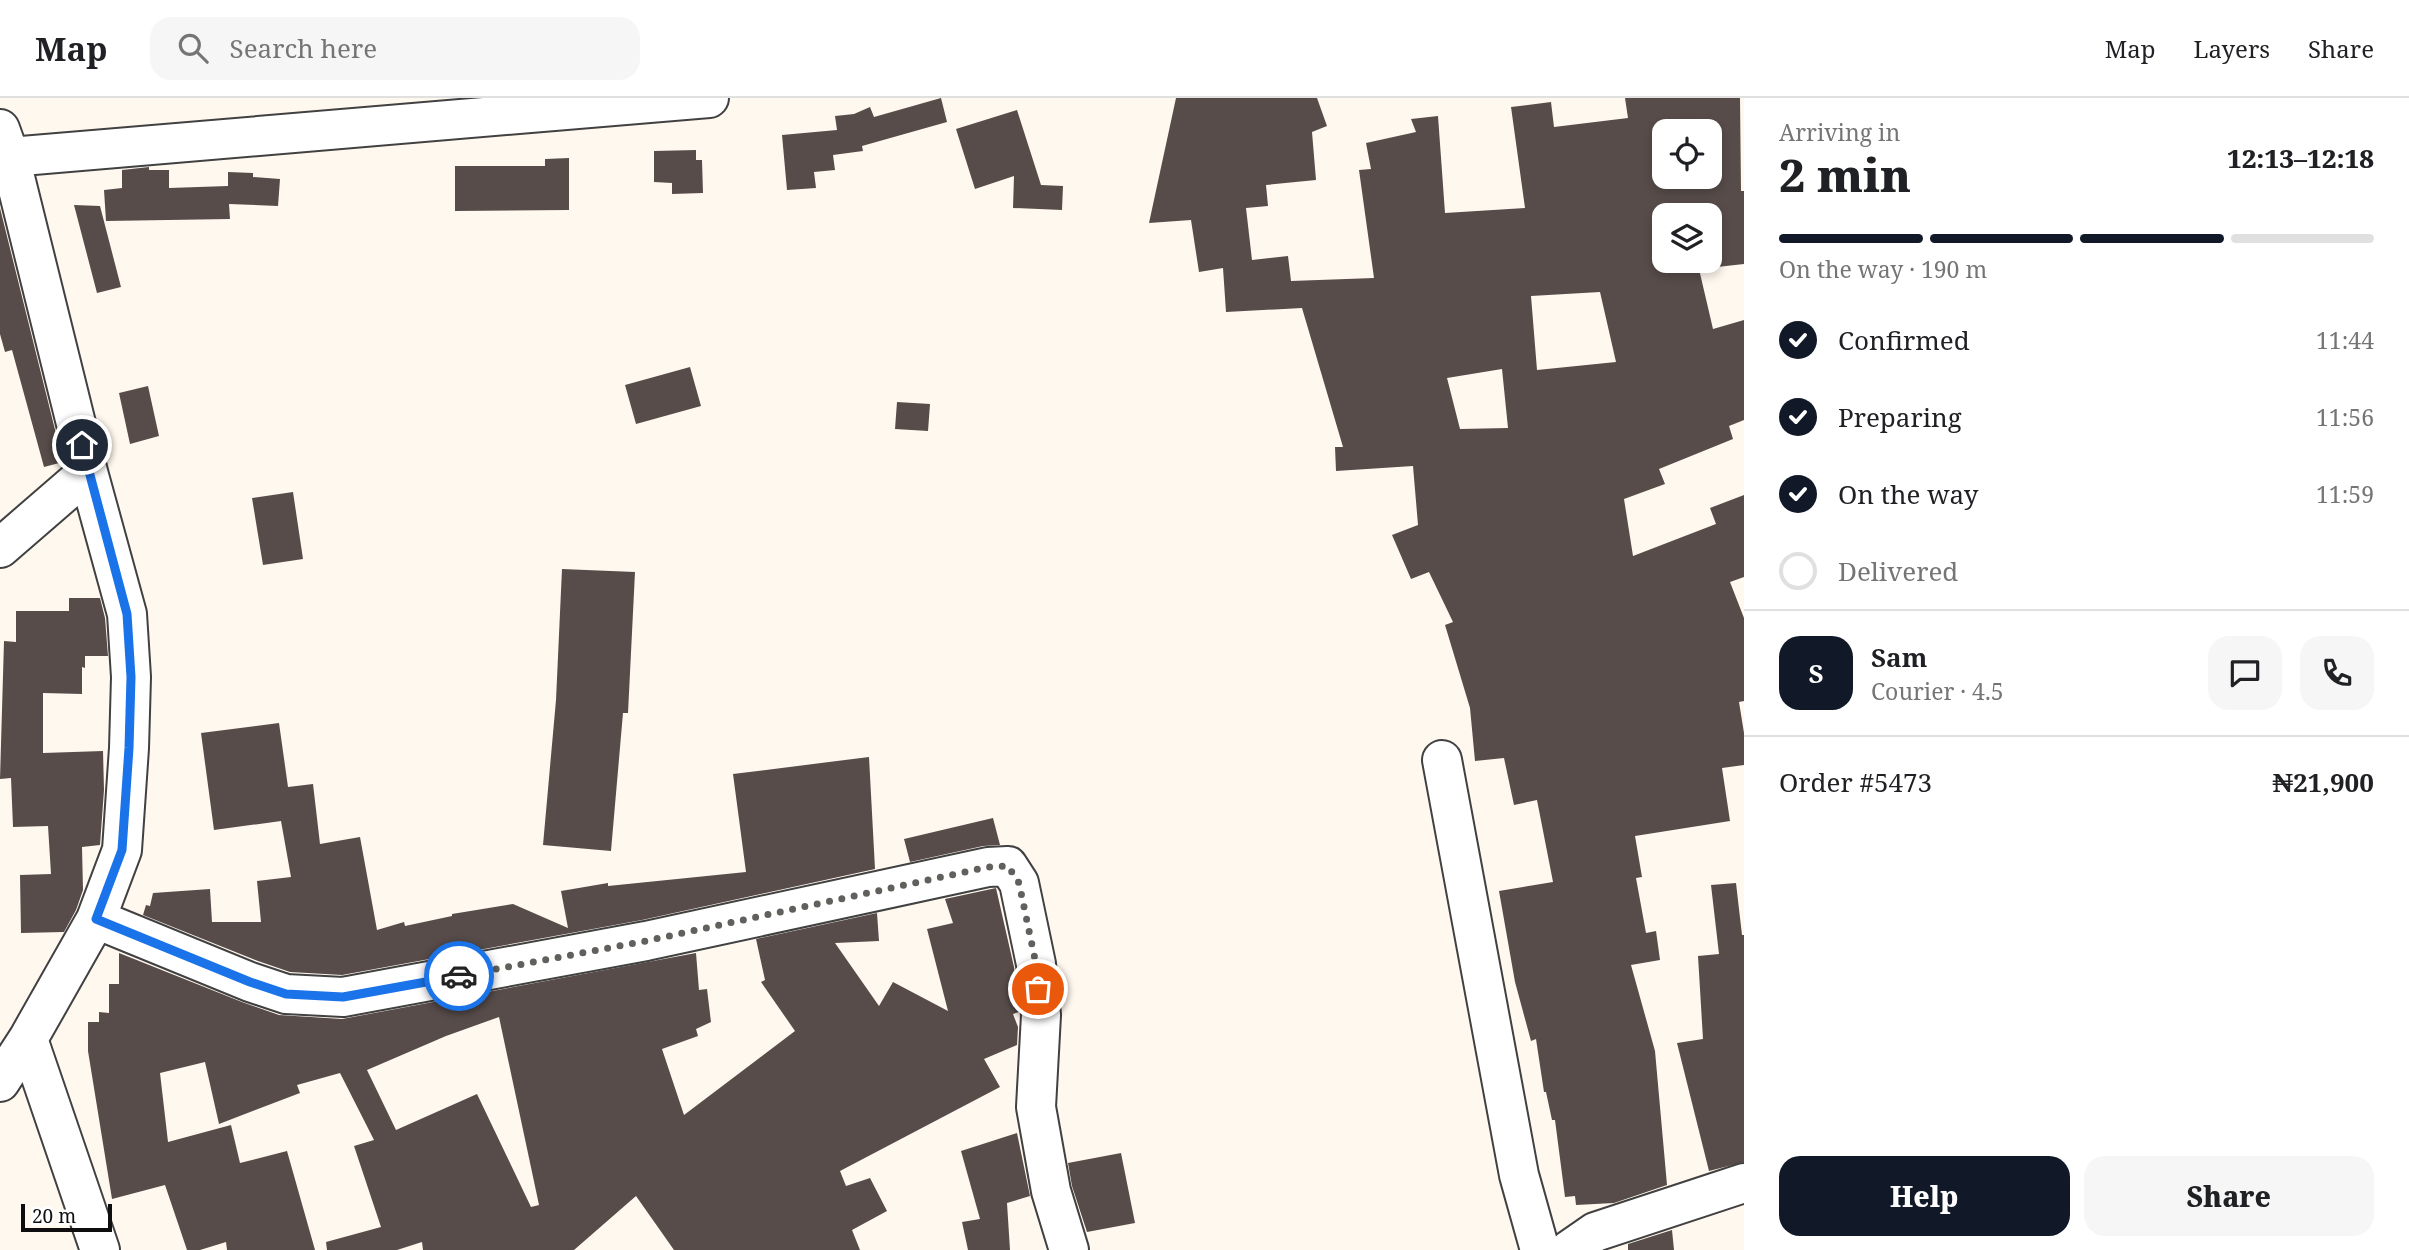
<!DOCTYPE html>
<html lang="en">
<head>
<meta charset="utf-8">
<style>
  :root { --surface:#fff; --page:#f6f6f6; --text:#202124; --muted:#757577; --line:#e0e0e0; --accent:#111827 }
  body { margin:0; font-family:"Noto Serif",serif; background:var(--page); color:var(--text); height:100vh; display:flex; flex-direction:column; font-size:26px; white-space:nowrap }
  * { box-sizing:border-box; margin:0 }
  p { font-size:23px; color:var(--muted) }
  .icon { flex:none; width:38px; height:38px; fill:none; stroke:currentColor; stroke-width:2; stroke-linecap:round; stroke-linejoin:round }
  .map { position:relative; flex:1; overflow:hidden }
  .side { display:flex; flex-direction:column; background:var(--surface); width:665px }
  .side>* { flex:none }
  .tools { position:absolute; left:1652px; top:21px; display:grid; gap:14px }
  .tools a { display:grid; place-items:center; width:70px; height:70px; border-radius:14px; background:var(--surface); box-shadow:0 4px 10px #0003; font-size:35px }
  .scale { position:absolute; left:21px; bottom:18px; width:91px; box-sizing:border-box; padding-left:7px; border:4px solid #0e0e0e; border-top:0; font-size:19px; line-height:24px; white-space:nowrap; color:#0e0e0e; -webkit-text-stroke:5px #fff; paint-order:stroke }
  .pin { position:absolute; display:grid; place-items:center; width:60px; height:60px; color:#fff; margin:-30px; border:4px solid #fff; border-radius:50%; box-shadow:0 2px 7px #0007 }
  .courier { position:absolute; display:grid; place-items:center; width:70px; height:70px; margin:-35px; border:5px solid #1a73e8; border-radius:50%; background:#fff; color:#222; box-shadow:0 2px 9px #0007 }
  .head em { font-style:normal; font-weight:800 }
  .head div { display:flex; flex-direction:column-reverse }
  .head { display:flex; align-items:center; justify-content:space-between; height:119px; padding:0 35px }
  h1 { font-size:46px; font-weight:800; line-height:52px }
  .bar { display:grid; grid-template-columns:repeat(4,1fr); gap:10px 7px; align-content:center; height:84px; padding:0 35px }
  .bar i { height:9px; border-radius:5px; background:var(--line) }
  .bar .current { background:var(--accent) }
  .bar p { grid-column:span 4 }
  .line { display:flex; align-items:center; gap:18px; padding:0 35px; border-top:2px solid var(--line) }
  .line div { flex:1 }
  .round { display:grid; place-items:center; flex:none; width:74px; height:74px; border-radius:21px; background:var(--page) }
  ol { padding:0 35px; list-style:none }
  li { display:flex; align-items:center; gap:21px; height:77px }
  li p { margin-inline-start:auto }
  li .icon { padding:7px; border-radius:50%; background:var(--accent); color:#fff; stroke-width:4 }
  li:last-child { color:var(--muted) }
  li i { width:38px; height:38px; border:4px solid var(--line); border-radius:50% }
  .button { display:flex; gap:14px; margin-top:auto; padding:14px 35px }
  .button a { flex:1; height:80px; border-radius:21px; background:var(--accent); color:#fff; font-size:28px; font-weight:800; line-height:80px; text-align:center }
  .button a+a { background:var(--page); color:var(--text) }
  header { display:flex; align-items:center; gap:42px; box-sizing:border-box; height:98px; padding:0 35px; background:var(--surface); border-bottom:2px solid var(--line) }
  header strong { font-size:33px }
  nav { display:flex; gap:38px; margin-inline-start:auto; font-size:24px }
  .search { width:490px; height:63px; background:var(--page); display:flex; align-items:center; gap:18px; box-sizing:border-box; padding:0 24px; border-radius:21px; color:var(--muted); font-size:26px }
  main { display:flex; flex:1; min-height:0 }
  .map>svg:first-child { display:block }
  .building { fill:#574c4a; fill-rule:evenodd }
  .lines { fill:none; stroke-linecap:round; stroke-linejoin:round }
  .minor-casing { stroke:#414141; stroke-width:42 }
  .minor { stroke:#fff; stroke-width:38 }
  .done { stroke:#62605d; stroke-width:7; stroke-dasharray:0 12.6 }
  .route { stroke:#1a73e8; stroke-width:9 }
</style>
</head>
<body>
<header>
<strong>Map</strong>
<div class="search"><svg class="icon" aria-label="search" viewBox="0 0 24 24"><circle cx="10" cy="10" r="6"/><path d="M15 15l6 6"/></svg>Search here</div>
<nav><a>Map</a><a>Layers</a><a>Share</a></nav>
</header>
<main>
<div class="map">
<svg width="1744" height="1152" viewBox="0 0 1744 1152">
  <rect width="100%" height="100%" fill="#fff8ef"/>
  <path class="building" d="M941,0l6,24 -85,24 1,5 -30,4 2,15 -21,2 2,16 -29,2 -5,-55 55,-5 -2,-14 19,-2 16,-7 4,10z
    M1176,0h141l10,28 -15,6 4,48 -50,5 2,21 -22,2 6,52 36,-4 3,25 83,-3 -15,-108 12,-1 -5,-26 50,-11 -5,-13 27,-3 7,97 80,-5 -14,-101 40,-5 3,25 74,-9 -3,-20h115l1,93h3v73l-45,5 14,60 31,-9v100l-15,6 4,13 -74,30 6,15 -41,15 9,57 83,-32 -6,-16 34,-13v82l-14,5 14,36v83l-5,1 5,31v32l-22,3 8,53 -95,15 7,41 -6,1 10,55 10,-2 4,29 -29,5 24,86 12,134 -53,18 -38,2 -1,-9 -10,1 -10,-77h-3l-6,-28h-2l-8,-53 -5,2 -16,-59 -16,-91 54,-9 -16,-82 -23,5 -10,-47 -29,3 -5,-53 -25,-83 8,-3 -24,-50 -18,7 -19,-44 26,-10 -5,-59 -77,5 -1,-24h8l-41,-139 -76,4 -3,-44 -24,4 -8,-52 -42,3zM1664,33h46v46h-46zM1664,117h46v46h-46zM1600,194l16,70 -79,8 -6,-74zM1502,271l6,59 -48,1 -13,-51z
    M1017,12l24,75 22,1 -1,24 -49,-2 1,-32 -39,13 -19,-60z
    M696,52v10h6l1,33 -31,1v-11l-18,-1v-31z
    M569,60v52l-114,1v-45h90v-7z
    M149,69v3h20v18l59,-2v-14l25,1v4l27,2 -2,27 -49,-2 1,15 -124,2 -2,-31 18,-2v-18z
    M74,107l26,1 21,81 -24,6z
    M0,110l63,254 -19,5 -32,-117 -7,2 -5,-18z
    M690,269l11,39 -65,18 -11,-39z
    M148,288l11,50 -29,8 -11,-51z
    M897,304l33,2 -2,27 -33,-2z
    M293,394l10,67 -40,6 -11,-67z
    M562,471l73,3 -7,141h-5l-12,138 -68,-6 13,-145z
    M69,500h31l5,20 3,38h-23v12l-3,-1v27l-39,-1v60l60,-2 1,39 -4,55 -18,2 1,43 -7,20 -12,22 -43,1 -1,-58 31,-1 -3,-48 -35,1 -2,-49 -11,1 4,-138 12,1v-31h53z
    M279,625l9,64 25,-3 7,60 40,-7 17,93 27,-8 1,4 47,-10v-2l61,-10 55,24 -7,-37 47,-8v3l138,-14 -13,-98 136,-17 6,112 -233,51 -300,55 -52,-3 -32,-11 -115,-46 3,-10 4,1 3,-13 57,-4 2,33h49l-4,-41 34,-4 -10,-56 -67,9 -13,-97z
    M993,720l7,27 -17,1 -73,16 -6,-23z
    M1736,785l6,52h2v227l-35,9 -32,-128 26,-4 -5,-83 21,-2 -8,-69z
    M996,790l18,79 5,45 -6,2 5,13 -1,18 -33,14 16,28 -160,84 6,15 24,-8 17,33 -35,19 8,20h-186l-38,-54 -62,54h-151l-1,-8 -25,8h-70l-1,-8 55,-15 -27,-81 20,-6 -34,-67 -43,12 3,8 -81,31 -14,-62 -45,11 8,69 63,-17 9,38 47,-12 28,99h-88l-1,-8 -26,8h-13l-22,-65 -53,14 -24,-148v-29h11v-10l10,1v-29h10v-31l123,49 37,13 63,4 354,-66 3,37 8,-1 4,33 -15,7 2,7 -36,13 22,66 111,-84 -34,-49 4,-2 -9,-41 121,-26 2,28 -44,2 44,63 14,-24 55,29 -21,-82 26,-6 -8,-24zM499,919l40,188 -8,2 -54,-113 -81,36 -29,-60 79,-34z
    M1017,1035l13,63 -23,7 3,47h-42l-6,-28 18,-3 -19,-68z
    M1121,1055l14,70 -48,9 -15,-46 -4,-23z
    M1672,1132l2,20h-46v-6z"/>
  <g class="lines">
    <defs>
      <path id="minor" d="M0,31l10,28 78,315 39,142 4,63 -2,71 -7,102 -26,69 -68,120 -28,43
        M10,59l699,-59
        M0,450l88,-76
        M1442,662l77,415 21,75
        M96,821l154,63 36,12 57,3 303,-56 342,-74 20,-1 11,17 17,81 5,51 -5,92 15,84 18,59
        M28,941l72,211
        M1569,1152l26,-18 149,-49"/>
    </defs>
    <use href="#minor" class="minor-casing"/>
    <use href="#minor" class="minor"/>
  </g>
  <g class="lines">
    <path class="done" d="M459,878l187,-35 342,-74 20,-1 11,17 17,81 2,25"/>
    <path class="route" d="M82,347l45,169 4,63 -2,71 -7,102 -26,69 154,63 36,12 57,3 116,-21"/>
  </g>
</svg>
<div class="tools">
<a><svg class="icon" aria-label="locate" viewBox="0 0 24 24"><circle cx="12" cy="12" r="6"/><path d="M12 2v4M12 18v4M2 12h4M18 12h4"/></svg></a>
<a><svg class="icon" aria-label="layers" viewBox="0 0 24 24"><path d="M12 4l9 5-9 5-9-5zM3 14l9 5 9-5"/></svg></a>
</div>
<div class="scale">20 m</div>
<div class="pin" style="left:1038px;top:891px;background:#ea580c"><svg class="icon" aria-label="bag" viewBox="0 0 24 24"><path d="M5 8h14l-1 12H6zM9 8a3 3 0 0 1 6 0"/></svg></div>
<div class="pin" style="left:82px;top:347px;background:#1f2937"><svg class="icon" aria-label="home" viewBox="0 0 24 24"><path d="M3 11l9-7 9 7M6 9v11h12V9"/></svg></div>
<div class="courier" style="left:459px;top:878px"><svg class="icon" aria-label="car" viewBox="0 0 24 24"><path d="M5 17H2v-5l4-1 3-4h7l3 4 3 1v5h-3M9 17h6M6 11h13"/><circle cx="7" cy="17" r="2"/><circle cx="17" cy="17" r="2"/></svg></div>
</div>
<section class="side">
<div class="head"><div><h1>2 min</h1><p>Arriving in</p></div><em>12:13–12:18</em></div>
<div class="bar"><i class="current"></i><i class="current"></i><i class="current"></i><i></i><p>On the way · 190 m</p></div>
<ol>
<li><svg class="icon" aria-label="check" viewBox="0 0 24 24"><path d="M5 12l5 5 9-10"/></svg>Confirmed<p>11:44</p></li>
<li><svg class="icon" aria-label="check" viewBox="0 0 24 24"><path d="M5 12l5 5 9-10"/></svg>Preparing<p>11:56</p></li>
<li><svg class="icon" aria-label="check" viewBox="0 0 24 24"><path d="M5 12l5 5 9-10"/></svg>On the way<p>11:59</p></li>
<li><i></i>Delivered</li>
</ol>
<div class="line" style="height:126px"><b class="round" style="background:var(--accent);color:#fff">S</b><div><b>Sam</b><p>Courier · 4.5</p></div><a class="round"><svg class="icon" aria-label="chat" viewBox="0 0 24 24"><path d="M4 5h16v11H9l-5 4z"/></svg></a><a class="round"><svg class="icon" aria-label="phone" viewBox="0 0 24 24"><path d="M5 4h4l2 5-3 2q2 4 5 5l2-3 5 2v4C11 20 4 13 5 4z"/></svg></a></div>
<div class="line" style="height:91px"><div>Order #5473</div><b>₦21,900</b></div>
<div class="button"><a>Help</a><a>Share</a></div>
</section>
</main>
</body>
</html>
